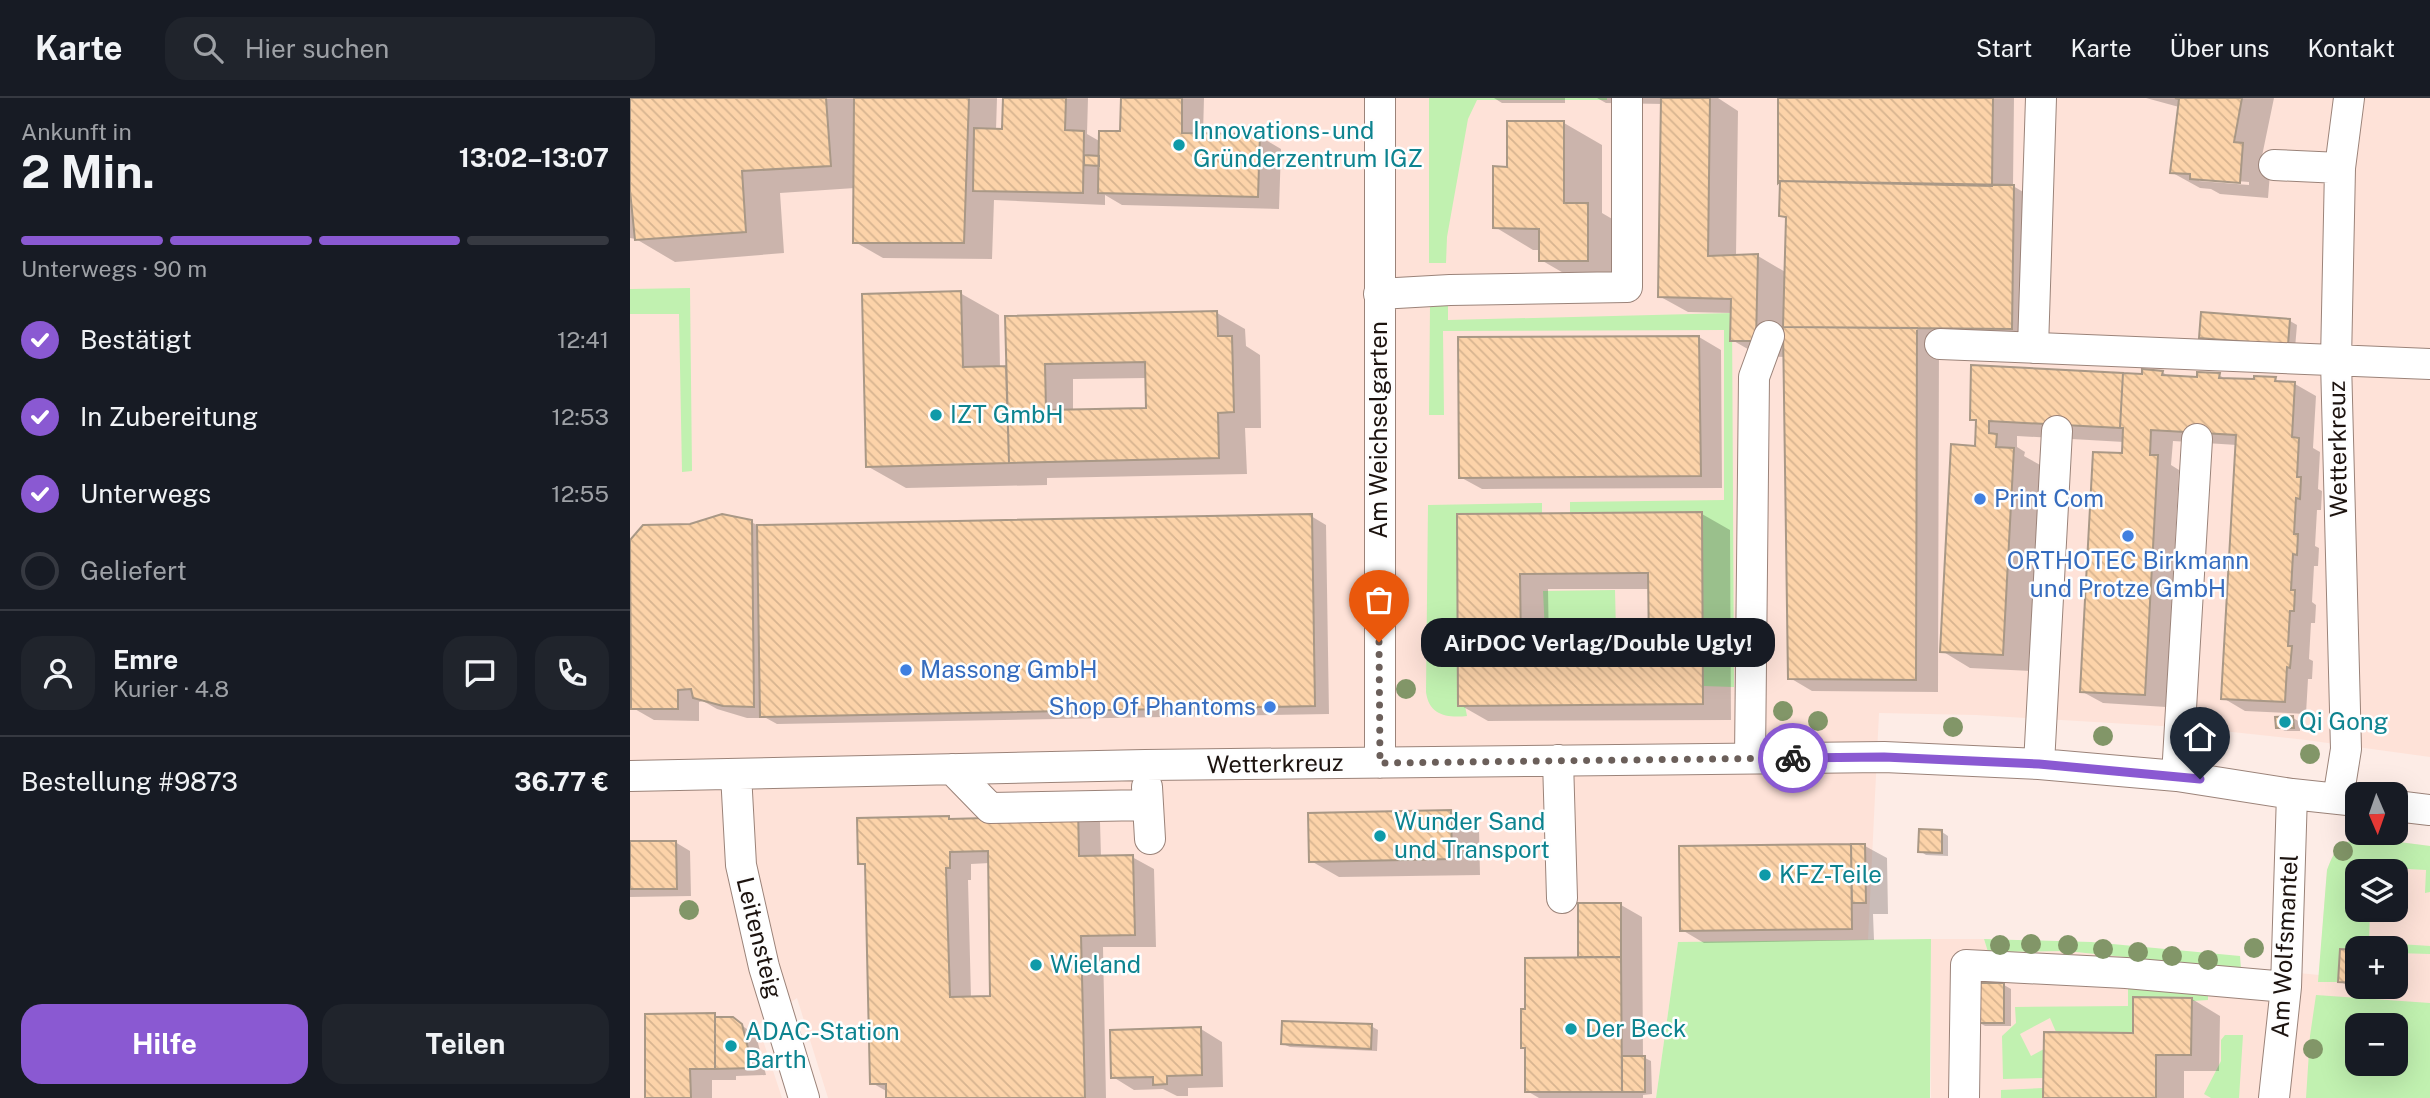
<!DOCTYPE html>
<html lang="de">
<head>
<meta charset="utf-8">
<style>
  :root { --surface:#171b24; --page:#20242c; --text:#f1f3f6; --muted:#9ea1a6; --line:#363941; --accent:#8a59d2 }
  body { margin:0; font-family:"Public Sans",sans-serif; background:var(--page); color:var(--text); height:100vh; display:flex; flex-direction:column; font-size:26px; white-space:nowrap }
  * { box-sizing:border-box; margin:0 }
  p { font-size:23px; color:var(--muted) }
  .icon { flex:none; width:38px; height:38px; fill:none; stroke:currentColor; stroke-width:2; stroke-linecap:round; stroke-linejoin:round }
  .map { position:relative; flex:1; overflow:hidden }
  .panel { display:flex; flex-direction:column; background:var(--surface); width:630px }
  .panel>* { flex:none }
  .needle { width:46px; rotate:178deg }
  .tools { position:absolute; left:1715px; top:684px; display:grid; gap:14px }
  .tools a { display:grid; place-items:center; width:63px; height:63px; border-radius:14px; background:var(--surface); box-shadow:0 7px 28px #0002; font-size:35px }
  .pin { position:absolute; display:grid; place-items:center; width:60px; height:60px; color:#fff; margin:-72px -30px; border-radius:50% 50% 50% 0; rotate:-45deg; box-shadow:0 0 7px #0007 }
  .pin .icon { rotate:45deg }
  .courier { position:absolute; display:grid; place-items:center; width:70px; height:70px; margin:-35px; border:5px solid #8a59d2; border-radius:50%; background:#fff; color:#222; box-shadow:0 2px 9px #0007 }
  .bubble { position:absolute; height:49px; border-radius:21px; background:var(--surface); box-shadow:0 7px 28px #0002; font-size:23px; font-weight:700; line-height:49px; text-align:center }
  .overview em { font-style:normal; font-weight:700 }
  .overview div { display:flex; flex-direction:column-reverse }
  .overview { display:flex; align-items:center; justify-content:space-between; height:119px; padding:0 21px }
  h1 { font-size:46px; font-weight:700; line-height:52px }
  .bar { display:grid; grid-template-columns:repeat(4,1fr); gap:10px 7px; align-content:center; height:84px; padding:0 21px }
  .bar i { height:9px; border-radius:5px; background:var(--line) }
  .bar .current { background:var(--accent) }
  .bar p { grid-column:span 4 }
  .line { display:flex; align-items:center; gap:18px; padding:0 21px; border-top:2px solid var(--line) }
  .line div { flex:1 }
  .round { display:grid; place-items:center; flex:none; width:74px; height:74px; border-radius:21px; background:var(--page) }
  ol { padding:0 21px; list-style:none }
  li { display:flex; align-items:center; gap:21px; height:77px }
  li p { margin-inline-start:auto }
  li .icon { padding:7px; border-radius:50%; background:var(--accent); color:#fff; stroke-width:4 }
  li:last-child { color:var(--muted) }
  li i { width:38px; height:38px; border:4px solid var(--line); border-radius:50% }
  .button { display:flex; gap:14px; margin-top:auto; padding:14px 21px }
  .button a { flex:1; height:80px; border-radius:21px; background:var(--accent); color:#fff; font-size:28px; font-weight:700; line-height:80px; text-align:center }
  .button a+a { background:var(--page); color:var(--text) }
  header { display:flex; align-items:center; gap:42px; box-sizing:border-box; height:98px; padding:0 35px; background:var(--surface); border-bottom:2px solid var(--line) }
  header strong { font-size:33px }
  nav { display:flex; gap:38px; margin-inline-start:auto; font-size:24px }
  .search { width:490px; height:63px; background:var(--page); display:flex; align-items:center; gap:18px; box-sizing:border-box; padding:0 24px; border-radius:21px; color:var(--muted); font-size:26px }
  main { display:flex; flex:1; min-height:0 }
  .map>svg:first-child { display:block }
  .built { fill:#fee2d8; fill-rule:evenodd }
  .green { fill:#c1f1b0; fill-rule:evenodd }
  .shadow { fill:#0003; fill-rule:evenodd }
  .building { fill:url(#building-back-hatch); stroke:#a99886; stroke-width:2; fill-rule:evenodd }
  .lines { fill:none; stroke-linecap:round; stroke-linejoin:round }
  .minor-casing { stroke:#9b8379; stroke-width:32 }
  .minor { stroke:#fff; stroke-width:30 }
  .tree { fill:#829668 }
  .done { stroke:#6b5f5a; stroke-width:7; stroke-dasharray:0 12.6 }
  .route { stroke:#8a59d2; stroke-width:9 }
  .culture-dot { fill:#0f9aa8; stroke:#fefefe; stroke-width:2.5 }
  .shop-dot { fill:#3f7fe0; stroke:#fefefe; stroke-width:2.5 }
  .labels { text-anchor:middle; stroke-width:5; stroke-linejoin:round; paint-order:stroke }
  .culture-label { font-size:24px; fill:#0d838f; stroke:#fefefe; text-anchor:start }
  .street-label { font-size:24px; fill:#1c130f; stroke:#fefefe }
  .shop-label { font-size:24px; fill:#366cbe; stroke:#fefefe; text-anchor:start }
</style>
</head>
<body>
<header>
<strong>Karte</strong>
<div class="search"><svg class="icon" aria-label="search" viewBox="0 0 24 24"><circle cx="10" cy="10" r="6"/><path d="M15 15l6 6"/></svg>Hier suchen</div>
<nav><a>Start</a><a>Karte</a><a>Über uns</a><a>Kontakt</a></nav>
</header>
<main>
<section class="panel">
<div class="overview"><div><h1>2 Min.</h1><p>Ankunft in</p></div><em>13:02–13:07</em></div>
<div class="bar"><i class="current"></i><i class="current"></i><i class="current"></i><i></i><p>Unterwegs · 90 m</p></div>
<ol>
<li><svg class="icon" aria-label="check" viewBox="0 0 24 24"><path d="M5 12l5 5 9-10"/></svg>Bestätigt<p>12:41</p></li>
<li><svg class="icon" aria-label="check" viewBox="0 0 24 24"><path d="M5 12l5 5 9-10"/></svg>In Zubereitung<p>12:53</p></li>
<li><svg class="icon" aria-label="check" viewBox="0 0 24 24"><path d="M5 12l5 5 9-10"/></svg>Unterwegs<p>12:55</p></li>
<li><i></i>Geliefert</li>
</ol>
<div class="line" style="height:126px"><a class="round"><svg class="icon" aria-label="person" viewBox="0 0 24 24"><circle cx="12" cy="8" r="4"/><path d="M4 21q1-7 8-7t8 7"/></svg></a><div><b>Emre</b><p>Kurier · 4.8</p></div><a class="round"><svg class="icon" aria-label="chat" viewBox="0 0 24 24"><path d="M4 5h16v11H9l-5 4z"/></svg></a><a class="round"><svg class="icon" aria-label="phone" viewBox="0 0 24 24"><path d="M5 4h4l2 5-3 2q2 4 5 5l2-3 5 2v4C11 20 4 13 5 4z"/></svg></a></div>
<div class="line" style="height:91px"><div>Bestellung #9873</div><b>36.77 €</b></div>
<div class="button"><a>Hilfe</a><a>Teilen</a></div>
</section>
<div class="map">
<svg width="1800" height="1000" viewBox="0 0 1800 1000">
  <defs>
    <pattern id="building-back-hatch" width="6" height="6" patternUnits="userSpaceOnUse" patternTransform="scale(1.75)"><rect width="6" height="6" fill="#fcd3a9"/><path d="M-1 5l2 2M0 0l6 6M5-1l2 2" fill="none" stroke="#d7b490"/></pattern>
  </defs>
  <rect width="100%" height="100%" fill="#fdece6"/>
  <path class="built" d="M0,0h1800v659l-124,-17 -111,-12 -219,-13 -97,-2 -11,228 -190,1 -22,156h-828l-31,-100 -39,27 24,73h-152z
    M1738,740l62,8v252h-499v-159h53l4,13 78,-1 253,24 8,-105 6,-15 13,-13zM1727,774h39v38h-39zM1727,850h39v39h-39zM1727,928h39v38h-39z"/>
  <path class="green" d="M799,0h178v2h-130l-9,19 -21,118 -1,26h-17z
    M60,190l2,183 -10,1 -3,-158h-49v-25z
    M818,205v17l284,-7 2,374 -31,-1 -1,-174 -132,1v-11l154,-2v-170l-281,1 1,84h-15l1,-111z
    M912,405v10l-85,1 1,191 7,1 2,10c-21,2 -38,-1 -41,-24l2,-187z
    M985,492l1,42 -71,1 -2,-42z
    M1738,740l62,8v46l-5,1 1,-23 -53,-3v4l-16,1v38h13l-1,32 61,4v8l-34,-1v-5l-56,1 -2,33h-20l9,-112c9,-24 15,-30 41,-32z
    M1301,841l-1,159h-274l22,-156z
    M1354,841l107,3 149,14 1,13 -175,-18 -78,1z
    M1498,886l80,8v8l-16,1 -1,-3 -58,-1v36l-77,-1 -6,-14 -30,16 11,22 13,-7v29l-41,1 -1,-43 14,-13 -1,-16 113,-1z
    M1686,897l114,8v95h-124l4,-62zM1727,928h39v38h-39z
    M1595,937h18l-4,63h-28l-7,-4 17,-33v-21z
    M1413,990v10h-42v-8z"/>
  <path class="shadow" d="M0,0h367l-1,32 8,1v-33h84l-1,36 14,8 21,-9v-35h82l-1,37 56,1 22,13 -2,60 -157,-4 -17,-10v10l-111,-5 -2,59 -109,-1 -28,-16v-54l-75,5 4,60 -109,9 -39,-23 -6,-1z
    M864,0h71v5h-63z
    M967,0h121l20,13 -2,146 22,-1 29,17 1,-53 -7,-5 -1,-117h234l-1,88 29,17 -3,141 -100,-1 -1,349 -126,-1 -22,-13 -5,-321 -25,-1 -28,-16 1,-27 -45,-1 -29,-16 4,-192 -57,-1z
    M1516,0h128l-12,58 9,5 -3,37 -48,-4 -9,-5 -11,-1 -29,-16 8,-65zM1569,80l50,4v3l-50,-4z
    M934,25l38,22v68l24,14v55h-47l-38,-22v-10h-8l-38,-23 14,-59z
    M330,195l39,22 1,53 8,1 209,-56 28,16 1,17 14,9 1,73h-16l2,46 -200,4v7l-141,3 -39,-22zM517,280l1,32 -75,1v-32z
    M1660,223l7,4 -2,23 -87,-7 -7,-4z
    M1069,239l22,13 1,138 -240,1 -22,-12z
    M1532,274l8,5 29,1 20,-3 8,5 48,-1 8,4 12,1 21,12 -3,52 7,4 -2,37 4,2 -1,19h-4l-2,36 4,2 -1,18h-4l-2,36 4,3 -1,18h-4l-2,36 4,2 -1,18h-4l-2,35 -61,-3 -22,-13 14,-253 -64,-4 -2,24 8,5 -13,237 -63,-4 -22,-12 43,-249 -107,-6v11l8,5 -1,4 18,10 -11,205 -61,-3 -28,-17 34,-204 2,-25 -6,-3z
    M1072,416l28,16 1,190 -243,1 -28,-16 -2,-190zM918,491h102v60h-101z
    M681,418l15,9 3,189 -552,10 -11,-6h-19l-30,-9 -14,-8 -4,1v19l-45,-1 -21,-12 -3,-165 14,-16 107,-5 8,4z
    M1663,620l7,4v9h-15l-7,-4z
    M448,711l22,13 1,35h31l22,12 2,78h-53l3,151h-218v-6l-16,-9 -5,-216 -7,-4 88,-45 4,2 37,-1zM360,765l2,135h-21l-3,-118h3v-16z
    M820,714l29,16 1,47 -141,2 -28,-16z
    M1312,734l6,4v20l-22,-1 -6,-4z
    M45,744l15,9 1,45 -61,1v-54z
    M1235,748l22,12 1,56h-15l1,26 -170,3 -22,-13 -1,-82z
    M949,807h42l21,12 1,140 8,4 1,33 -9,1v3h-104l-12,-7 53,-132z
    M1711,853l16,1v33h-11l-6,-4z
    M1374,887l7,4v37h-26l-7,-4z
    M1562,901l28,17 -1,55h-35v27h-139l89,-64z
    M84,917l6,4h12l24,16 10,40 -30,1v4h-24v18h-65z
    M741,928l7,4 -1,21 -87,-4 -7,-3z
    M571,931l21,13 1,45 -35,1v8h-11l-14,-7 -29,1 -21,-13z"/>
  <path class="building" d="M0,0h196l5,68 -89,5 4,61 -111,8 -5,-49z
    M224,0h115l-5,145h-111z
    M373,0h63l-1,32 19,1 -1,62 -110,-2 1,-63 28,1z
    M491,0h61v35l78,1 -2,63 -160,-4 1,-62h21z
    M1031,0h49l-2,158 50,-2 -2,87h-26l1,-42 -73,-2z
    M1148,0h215l-1,88 -212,-5 -2,2z
    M1545,0h67l-8,44 9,1 -3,40 -50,-4v-5l-20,-1 9,-74z
    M877,23h57v82h24v58h-49v-32l-46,-1v-62l14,1z
    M454,57l15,1v10l-15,-1z
    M1150,83l234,4 -2,144 -229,-2 3,-110 -7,-1z
    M331,193l2,76 43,-1 3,97 -143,4 -4,-173z
    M587,213l1,25h14l2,76 -16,1 1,45 -210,5 -4,-147zM515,264l1,46 -100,2 -1,-46z
    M1571,214l89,7 -2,26 -89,-7z
    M1153,229l134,1 -1,352 -128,-1z
    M1069,238l2,140 -242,2 -1,-141z
    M1341,267l152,8 -3,55 -131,-7v12l8,1 -1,13 18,1 -11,207 -63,-3 11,-208 24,2 1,-26h-6z
    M1512,271l21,2 -1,4 35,2v-5l23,1 -1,5 35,1v-3l22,1 -1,4 20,1 -3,55 7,1 -2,39h4l-1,22 -4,-1 -2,36h4l-1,21 -4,-1 -2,36h4l-1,21h-4l-2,35h4l-2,22 -3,-1 -2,35 -64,-3 15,-264 -85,-5 -1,25h8l-13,240 -65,-3 13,-240 29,1 1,-25h-3l3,-55 19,1z
    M1072,414l1,192 -245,2 -1,-192zM1010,475h8l1,74 -128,1 -1,-74z
    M92,416l30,6 2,187 -31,-1 -30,-8 -2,-9 -13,1v19h-47l-1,-169 13,-15 47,-1z
    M682,416l3,192 -555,11 -3,-192z
    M1663,618l1,12h-18l-1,-11z
    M448,710l1,48 54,-1 2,80 -54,1 4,162h-199v-14h-16l-5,-220h-7l-1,-46 92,-2v3l38,-1zM358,753l2,145 -40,1 -4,-129h4v-16z
    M821,712l1,49 -143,3 -1,-49z
    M1289,731l23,1v23l-24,-1z
    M0,743h46l1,48h-47z
    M1221,746h14l1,59h-14z
    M1221,746l1,85 -172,2 -1,-85z
    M948,805h43v54h-43z
    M1710,851l17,1v33l-19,-1z
    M991,859l1,135h-97v-44h-4v-39h4v-51z
    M1347,885h27v40h-27z
    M1503,899l59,1 -1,57h-35v43h-113l1,-66 89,1z
    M85,915v56h-25l1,29h-46v-84z
    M85,919h18l9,7 11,44 -38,1z
    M652,923l90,3 -1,25 -90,-5z
    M571,929l1,48 -35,1v8l-14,1v-8l-42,1 -1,-48z
    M992,958h23v36h-23z"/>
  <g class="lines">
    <defs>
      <path id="minor" d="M1644,67l66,3
        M749,196l71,-4 177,-3v-188
        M1310,246l490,20
        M1403,250l8,-250
        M1120,660l4,-381 15,-41
        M928,662l4,138
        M750,665v-665
        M1409,666l18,-333
        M322,671l38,39 158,-3
        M106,676l5,91 23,102 40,131
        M0,678l515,-11 739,-8 155,7 138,12 115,18 65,7
        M1547,678l20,-337
        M517,689l3,52
        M1708,701l8,-50 -10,-388 4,-193 9,-70
        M1766,708l34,4
        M1334,1000l2,-133 160,8 160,14
        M1644,1000l12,-111 6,-193"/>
    </defs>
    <use href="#minor" class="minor-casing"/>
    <use href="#minor" class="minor"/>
  </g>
  <g class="tree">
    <circle cx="776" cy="591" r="10"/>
    <circle cx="1153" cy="613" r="10"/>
    <circle cx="1188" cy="623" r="10"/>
    <circle cx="1323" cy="629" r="10"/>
    <circle cx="1473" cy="638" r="10"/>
    <circle cx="1680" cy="656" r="10"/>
    <circle cx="1713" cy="753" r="10"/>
    <circle cx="59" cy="812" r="10"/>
    <circle cx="1401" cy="846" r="10"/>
    <circle cx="1370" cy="847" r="10"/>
    <circle cx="1438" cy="847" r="10"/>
    <circle cx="1624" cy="850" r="10"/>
    <circle cx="1473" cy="851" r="10"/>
    <circle cx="1508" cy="854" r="10"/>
    <circle cx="1542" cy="858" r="10"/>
    <circle cx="1578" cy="862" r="10"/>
    <circle cx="1683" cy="951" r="10"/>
  </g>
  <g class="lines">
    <path class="done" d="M749,544l1,121 413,-5"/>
    <path class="route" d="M1163,660l91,-1 155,7 161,15"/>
  </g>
  <g class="culture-dot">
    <circle cx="549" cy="47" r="7"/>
    <circle cx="306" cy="317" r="7"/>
    <circle cx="1655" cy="624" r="7"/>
    <circle cx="750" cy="738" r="7"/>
    <circle cx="1135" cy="777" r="7"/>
    <circle cx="406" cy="867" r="7"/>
    <circle cx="941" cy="931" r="7"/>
    <circle cx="101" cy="948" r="7"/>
  </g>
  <g class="shop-dot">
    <circle cx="1350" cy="401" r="7"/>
    <circle cx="1498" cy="438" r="7"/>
    <circle cx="276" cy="572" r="7"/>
    <circle cx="640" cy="609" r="7"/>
  </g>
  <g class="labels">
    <g class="culture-label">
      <text x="563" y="41">Innovations- und<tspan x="563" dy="28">Gründerzentrum IGZ</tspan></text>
      <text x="320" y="325">IZT GmbH</text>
      <text x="1669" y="632">Qi Gong</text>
      <text x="764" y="732">Wunder Sand<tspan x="764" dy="28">und Transport</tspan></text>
      <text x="1149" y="785">KFZ-Teile</text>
      <text x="420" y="875">Wieland</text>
      <text x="955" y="939">Der Beck</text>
      <text x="115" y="942">ADAC-Station<tspan x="115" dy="28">Barth</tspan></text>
    </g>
    <g class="street-label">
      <text transform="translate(749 332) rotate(-90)" y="8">Am Weichselgarten</text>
      <text transform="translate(1708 351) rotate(-91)" y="8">Wetterkreuz</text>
      <text transform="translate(645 666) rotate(-1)" y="8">Wetterkreuz</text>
      <text transform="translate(129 840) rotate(76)" y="8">Leitensteig</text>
      <text transform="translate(1655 848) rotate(-87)" y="8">Am Wolfsmantel</text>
    </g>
    <g class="shop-label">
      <text x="1364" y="409">Print Com</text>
      <text x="1498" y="471" text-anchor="middle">ORTHOTEC Birkmann<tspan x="1498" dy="28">und Protze GmbH</tspan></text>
      <text x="290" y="580">Massong GmbH</text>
      <text x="626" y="617" text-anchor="end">Shop Of Phantoms</text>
    </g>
  </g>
</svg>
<div class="tools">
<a><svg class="needle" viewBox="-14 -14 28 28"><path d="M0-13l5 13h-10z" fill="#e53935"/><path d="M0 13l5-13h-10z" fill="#9ea1a6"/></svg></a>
<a><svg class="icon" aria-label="layers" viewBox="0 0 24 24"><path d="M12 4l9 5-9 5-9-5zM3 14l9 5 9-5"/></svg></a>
<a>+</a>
<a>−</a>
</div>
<div class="pin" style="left:749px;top:544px;background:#ea580c"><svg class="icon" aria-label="bag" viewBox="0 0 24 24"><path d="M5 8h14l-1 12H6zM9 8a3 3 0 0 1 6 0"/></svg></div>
<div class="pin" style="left:1570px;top:681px;background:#1f2937"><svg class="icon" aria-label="home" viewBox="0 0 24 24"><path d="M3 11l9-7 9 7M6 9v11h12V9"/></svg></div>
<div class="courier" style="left:1163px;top:660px"><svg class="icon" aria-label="bike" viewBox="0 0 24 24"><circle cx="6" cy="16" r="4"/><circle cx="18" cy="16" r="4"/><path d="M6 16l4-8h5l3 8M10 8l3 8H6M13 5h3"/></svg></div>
<div class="bubble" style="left:791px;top:520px;width:354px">AirDOC Verlag/Double Ugly!</div>
</div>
</main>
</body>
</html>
